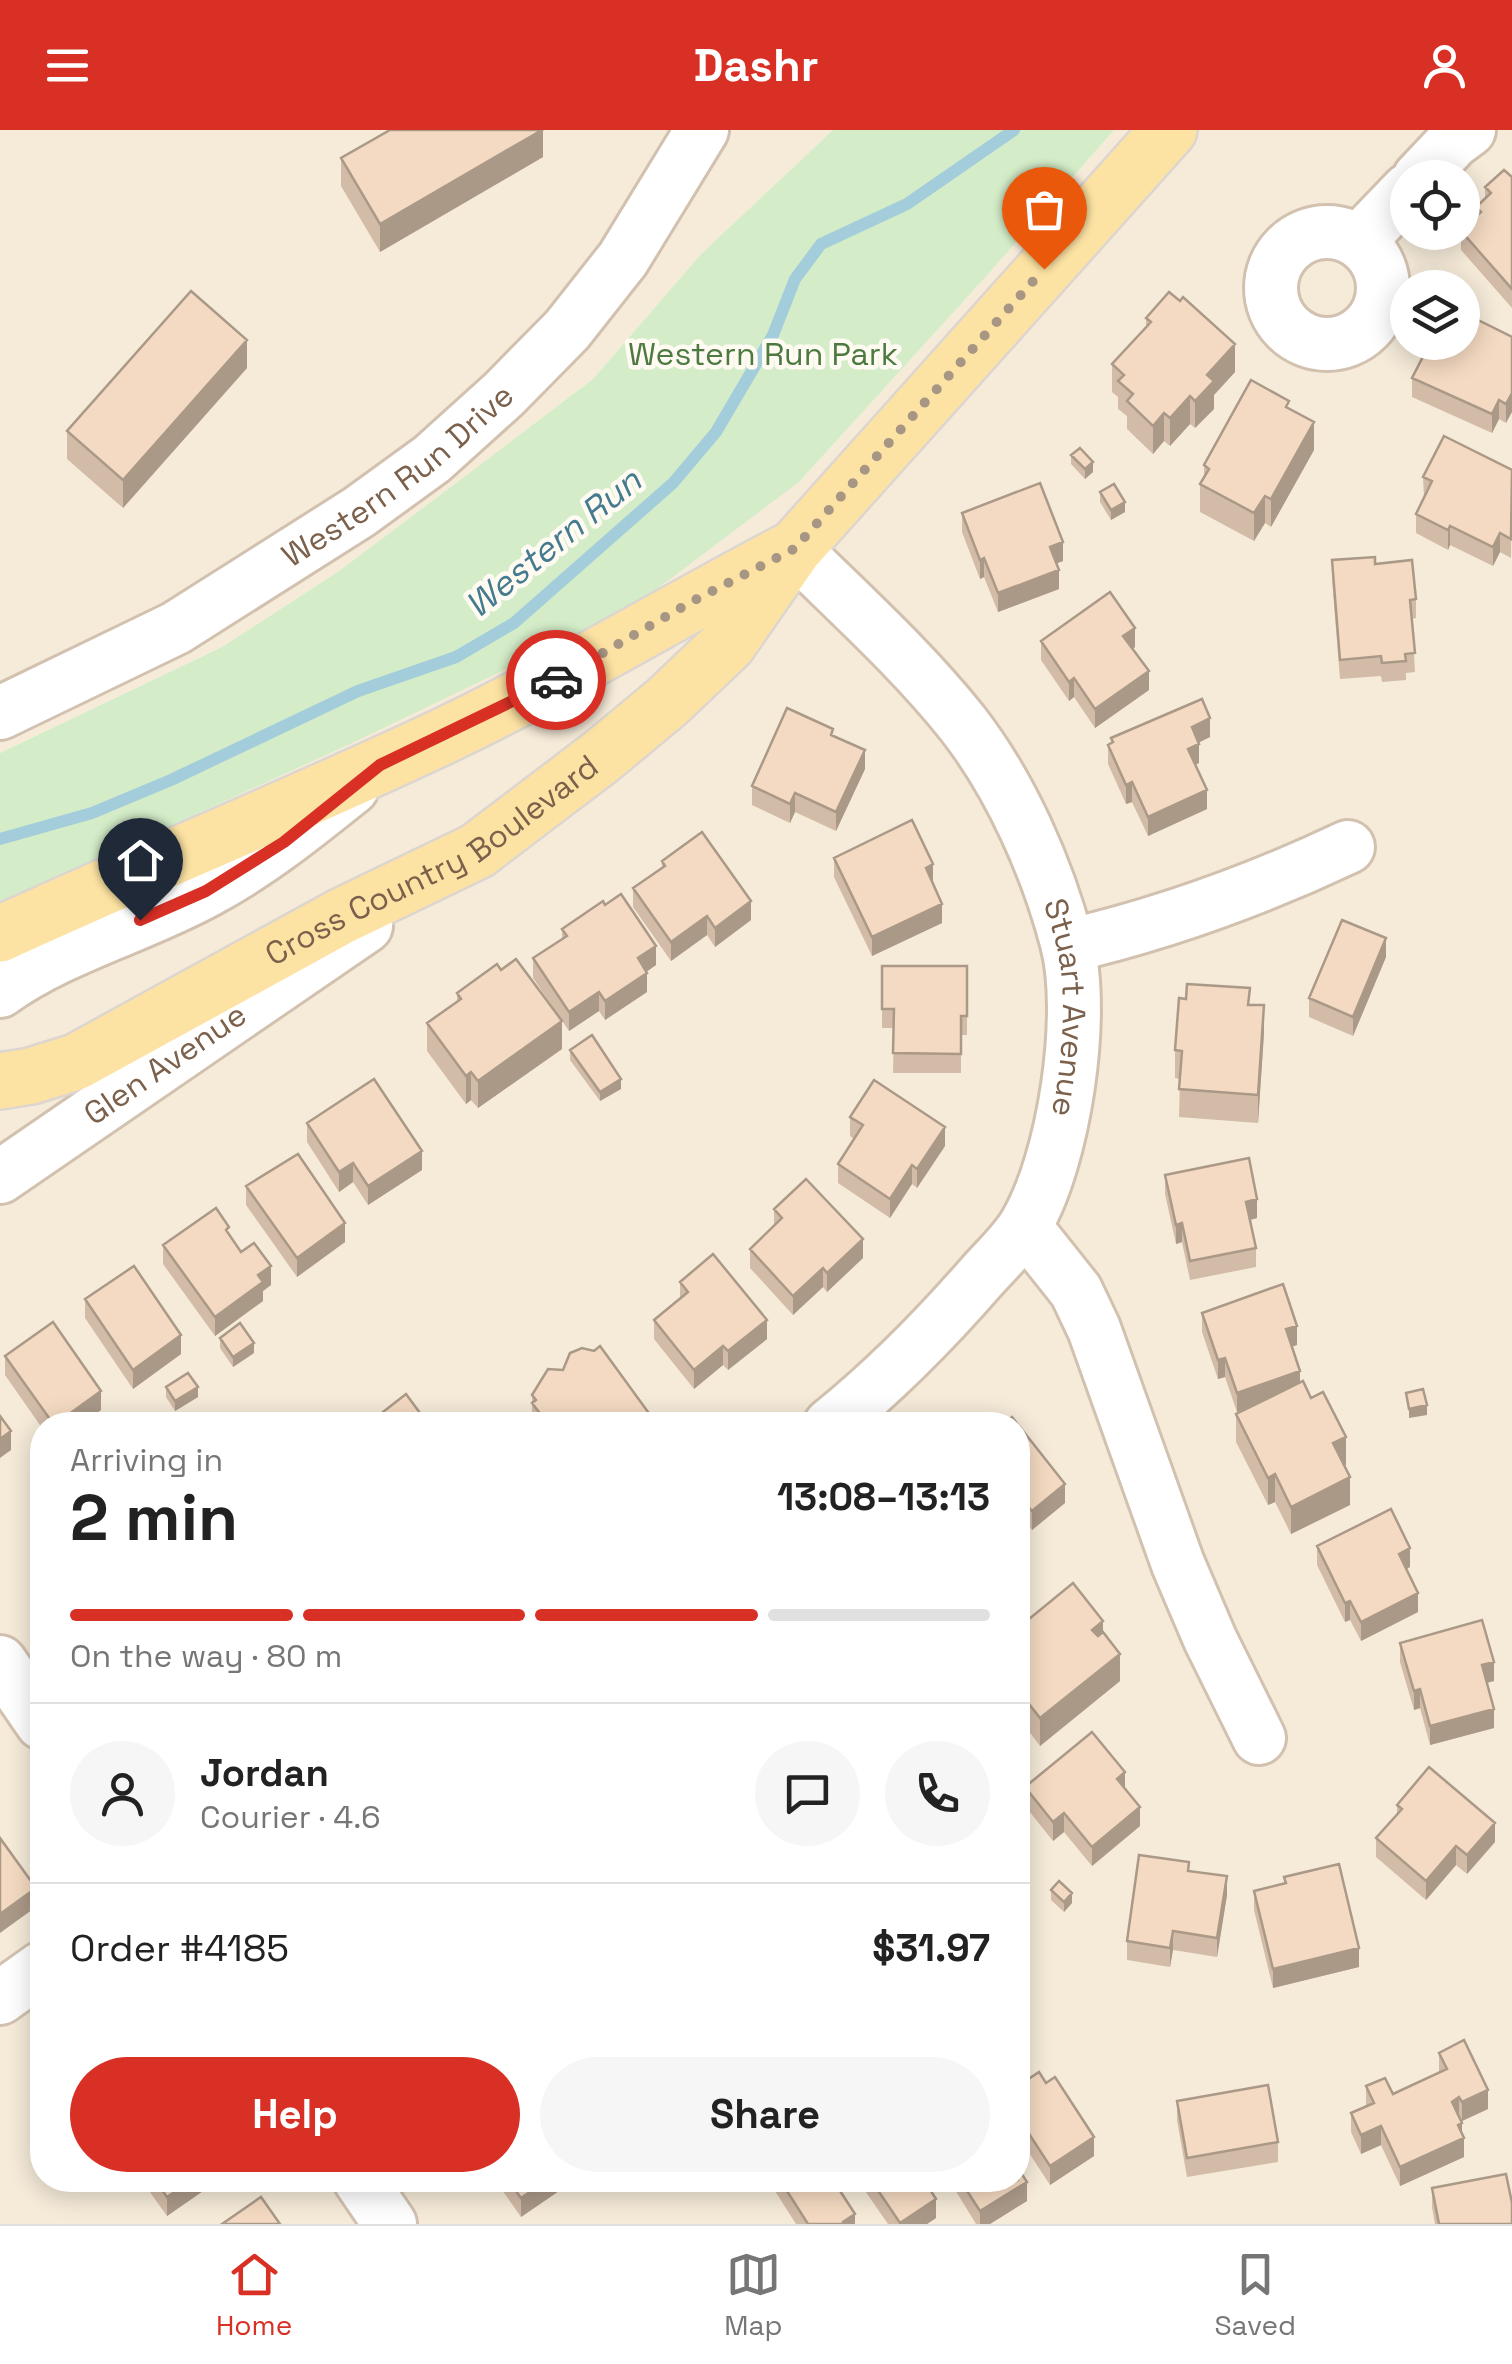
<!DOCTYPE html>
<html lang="en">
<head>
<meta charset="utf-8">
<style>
  :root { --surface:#fff; --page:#f6f6f6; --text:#222; --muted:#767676; --line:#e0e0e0; --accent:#d93025 }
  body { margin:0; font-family:"Space Grotesk",sans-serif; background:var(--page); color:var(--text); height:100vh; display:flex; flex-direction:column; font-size:38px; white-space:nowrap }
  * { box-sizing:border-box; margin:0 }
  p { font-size:32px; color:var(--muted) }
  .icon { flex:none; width:55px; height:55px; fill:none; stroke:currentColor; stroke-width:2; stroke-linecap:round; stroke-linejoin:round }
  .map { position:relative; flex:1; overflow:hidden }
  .sheet { position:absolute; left:30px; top:1282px; width:1000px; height:780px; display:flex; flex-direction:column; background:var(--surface); border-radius:40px; box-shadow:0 5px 25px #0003 }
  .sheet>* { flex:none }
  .fabs { position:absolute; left:1390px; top:30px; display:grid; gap:20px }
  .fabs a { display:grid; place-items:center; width:90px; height:90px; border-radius:50%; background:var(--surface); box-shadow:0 5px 25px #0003; font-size:50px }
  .pin { position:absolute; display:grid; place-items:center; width:85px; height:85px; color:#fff; margin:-102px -42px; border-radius:50% 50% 50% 0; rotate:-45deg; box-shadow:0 0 10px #0007 }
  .pin .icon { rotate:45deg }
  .courier { position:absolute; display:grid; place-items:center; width:100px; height:100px; margin:-50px; border:8px solid #d93025; border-radius:50%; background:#fff; color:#222; box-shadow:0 2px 12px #0007 }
  .headline em { font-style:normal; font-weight:700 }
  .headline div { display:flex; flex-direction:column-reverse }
  .headline { display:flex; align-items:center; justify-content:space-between; height:170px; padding:0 40px }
  h1 { font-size:65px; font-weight:700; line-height:75px }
  .bar { display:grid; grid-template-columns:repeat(4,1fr); gap:15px 10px; align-content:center; height:120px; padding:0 40px }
  .bar i { height:12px; border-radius:8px; background:var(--line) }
  .bar .selected { background:var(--accent) }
  .bar p { grid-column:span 4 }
  .line { display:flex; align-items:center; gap:25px; padding:0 40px; border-top:2px solid var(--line) }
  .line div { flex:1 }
  .round { display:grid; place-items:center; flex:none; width:105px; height:105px; border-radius:52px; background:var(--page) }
  .primary-button { display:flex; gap:20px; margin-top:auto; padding:20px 40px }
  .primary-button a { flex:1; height:115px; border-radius:60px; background:var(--accent); color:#fff; font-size:40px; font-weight:700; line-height:115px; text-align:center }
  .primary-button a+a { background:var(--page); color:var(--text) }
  header { display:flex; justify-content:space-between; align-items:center; height:130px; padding:0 40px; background:var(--accent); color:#fff; font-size:45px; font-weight:700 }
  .menu { display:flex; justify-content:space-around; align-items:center; height:140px; border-top:2px solid var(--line); background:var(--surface); font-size:28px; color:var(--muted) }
  .menu a { display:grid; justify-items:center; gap:5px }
  .menu .selected { color:var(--accent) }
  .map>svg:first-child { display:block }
  .residential { fill:#f6ebd9; fill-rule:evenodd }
  .green { fill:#d4edc8 }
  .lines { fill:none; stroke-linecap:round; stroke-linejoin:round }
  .stream { stroke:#a4cddb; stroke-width:12 }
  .minor-casing { stroke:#d2c1af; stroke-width:58 }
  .major-casing { stroke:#ddd6d0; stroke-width:60 }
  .minor { stroke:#fff; stroke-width:52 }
  .major { stroke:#fde3a3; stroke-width:55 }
  .wall { fill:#d2bba7 }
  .shaded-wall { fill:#ab9988 }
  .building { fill:#f4dac2; stroke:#ab9988; stroke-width:2.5 }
  .done { stroke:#a89684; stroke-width:10; stroke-dasharray:0 18 }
  .route { stroke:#d93025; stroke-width:12 }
  .labels { text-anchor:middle; stroke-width:9; stroke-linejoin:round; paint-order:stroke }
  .park-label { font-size:32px; fill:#4c7a40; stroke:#fffbf3 }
  .street-label { font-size:32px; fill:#7b614c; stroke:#fffbf3 }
  .water-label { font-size:35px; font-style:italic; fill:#447b8f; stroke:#fffbf3 }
</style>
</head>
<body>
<header><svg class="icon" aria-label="menu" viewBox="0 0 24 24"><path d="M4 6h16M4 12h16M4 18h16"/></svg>Dashr<svg class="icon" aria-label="person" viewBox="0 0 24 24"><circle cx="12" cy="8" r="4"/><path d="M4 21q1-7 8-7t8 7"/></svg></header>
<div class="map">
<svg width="1512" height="2094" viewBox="0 0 1512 2094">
  <rect width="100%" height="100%" fill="#fdf8eb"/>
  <path class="residential" d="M0,0h833l-132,124 -108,125 -141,107 -113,85 -117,76 -222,106z
    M1114,0h398v2094h-1512v-1320l346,-158 453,-264 192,-211zM1408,48h54v54h-54zM1408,158h54v54h-54zM42,1295h976v755h-976z"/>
  <path class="green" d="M833,0h281l-123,141 -192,211 -170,128 -283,136 -346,158v-151l222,-106 117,-76 113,-85 141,-107 108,-125z"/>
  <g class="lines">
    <path class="stream" d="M0,709l92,-26 79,-33 187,-89 98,-34 58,-34 159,-140 43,-51 57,-97 22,-56 26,-35 86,-40 107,-74"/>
    <defs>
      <g id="minor">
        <path d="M1419,48l35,-37 15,-11"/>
        <circle cx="1327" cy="158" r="56"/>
        <path d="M1359,111l49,-51"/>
        <path id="s1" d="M794,419c58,57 119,112 169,175 48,62 84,143 104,219 19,72 -3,217 -41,281 -11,19 -30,36 -44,52 -47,54 -96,104 -152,149"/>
        <path id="s2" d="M0,583l176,-85 183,-116 73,-53 72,-65 63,-64 56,-71 79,-129"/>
        <path d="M1068,816c99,-23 189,-56 280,-99"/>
        <path d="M0,861c63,-45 141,-64 208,-101 52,-28 98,-65 144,-102"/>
        <path id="s3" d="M0,1047l366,-251"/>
        <path d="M1025,1097l51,64 18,38 84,235 32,75 49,99"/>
        <path d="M0,1532l42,61"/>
        <path d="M0,1868l42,-30"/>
        <path d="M360,2050l30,44"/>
      </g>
      <g id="major">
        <path d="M0,804c150,-69 303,-131 452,-202 114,-55 222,-121 335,-180"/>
        <path id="s4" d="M0,951l31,-5 45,-14 266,-146 135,-65 125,-95 65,-54 61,-58 66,-95 375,-419"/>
      </g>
    </defs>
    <use href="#minor" class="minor-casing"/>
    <use href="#major" class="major-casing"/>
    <use href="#minor" class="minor"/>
    <use href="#major" class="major"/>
  </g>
  <path class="wall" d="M543,27l-163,95 -39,-66v-28z
    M1512,47v131l-51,-58v-18h1l14,-16v-9l9,-8v-12z
    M1146,188l89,54 -21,23v14l-19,19 -5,-4 -20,22 -6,-5 -11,13 -26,-25v-13l-9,-7v-12l-6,-5v-28l34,-37z
    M1512,207l-6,86 -7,-4 -7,14 -80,-36v-19l10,-19v-17z
    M247,238l-124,140 -56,-49v-28z
    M1289,279l25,41 -43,77 -6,-4 -11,18 -54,-29v-28l4,-6v-13z
    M1071,325l22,17 -8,7 -14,-15z
    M1512,340l-1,88 -11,-6 -7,14 -43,-21 -2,5 -32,-17v-19l8,-17 -1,-20z
    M1100,362l25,20 -14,8 -11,-18z
    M962,383l101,48 -7,2 3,26 -61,23 -14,-35 -4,2 -18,-47z
    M1332,430l43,4 41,35v19l-4,1 3,53 -9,1v7l-24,2 -1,-6 -41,3 -8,-100z
    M1041,511l94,6 -2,2 16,41 -54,38 -21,-31 -5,4 -28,-41z
    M1210,607l-11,5v21l-4,2 12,44 -59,27 -16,-34 -6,2 -18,-40v-19l3,-2v-5z
    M865,639l-29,62 -41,-19 -5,11 -38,-18v-19z
    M834,728l108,65 -70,33 -38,-79z
    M662,731l89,59 -36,27 -8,-12 -36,26 -38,-54v-19l29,-20z
    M562,799l94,36 -10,6 1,21 -42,28 -6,-9 -30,20 -36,-53v-20l29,-19z
    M1386,827l-33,79 -44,-19v-19z
    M882,836h85v69h-6v38h-68l1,-45h-12z
    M457,863l105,56 -84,59 -7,-8 -5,4 -39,-53v-28l30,-21z
    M1250,875l14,28 -6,90 -79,-6 1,-38 -5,-1v-28z
    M570,920l51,39 -21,12 -30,-41z
    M850,987l95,29 -28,42 -5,-4 -22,34 -52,-35v-19l16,-25 -4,-3z
    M307,993l115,47 -54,35 -15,-23 -14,10 -32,-50z
    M1165,1045l92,43 -7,2 6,28v19l-66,13 -8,-38 -6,2 -11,-50z
    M246,1056l99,56 -48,35 -51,-72z
    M774,1079l89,49 -36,34 -4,-5 -30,28 -43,-47v-19l24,-23z
    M229,1106l12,16 30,33 -8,6v10l-48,35 -52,-72v-19z
    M680,1152l87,57 -39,31 -5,-5 -29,24 -40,-50v-19l26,-21z
    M85,1169l96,55 -48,35 -48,-71z
    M1202,1183l95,32 -5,2 8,36 46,82h-2l6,40 -59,29 -16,-32 -7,3 -32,-63v-28l16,-7 -15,5 -12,-35 -7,2 -16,-47z
    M220,1208l34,15 -21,14 -13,-19z
    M5,1226l96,54 -21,15h-38v3l-37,-53z
    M166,1257l32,10 -23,14 -9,-14z
    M532,1265l116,30h-113l-3,-3z
    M1012,1287l53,86 -33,27 -8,-9z
    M1317,1416l93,21 -4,2 12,43 -57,29 -11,-21 -5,2 -28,-57z
    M1018,1498l85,4 17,49 -80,65 -18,-24v-8l-4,-5z
    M1400,1513l94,38 -7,2 7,45 -64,17 -10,-37 -6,2 -14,-48z
    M1025,1657l100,1 15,38 -48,40 -28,-34 -11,9 -28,-35z
    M1397,1675l98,37 -28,32 -11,-9 -30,35 -50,-43v-19l21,-24z
    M1189,1741l38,24 -10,62 -44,-7 -3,17 -43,-7v-19z
    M1284,1747l75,90 -86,21 -19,-78v-19l30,-7z
    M1051,1760l21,13 -8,9 -13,-12z
    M1439,1923l49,56 -26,12 -3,-5 -1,1 6,40 -64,29 -19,-41 -20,9 -10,-22v-19l15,-7v-20l27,8 46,-22z
    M1018,1956l76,70 -44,29 -32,-49z
    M1177,1971l101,41v20l-91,15 -10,-57z
    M127,2050h92l-52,36 -25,-35 -10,7z
    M495,2050h80l-54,37z
    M768,2050h65l22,44h-59z
    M863,2050h61l12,38 -9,6h-39l-25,-36z
    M949,2050h69l9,21 -37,23h-14z
    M1432,2058l80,36h-77l-3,-17z"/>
  <path class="shaded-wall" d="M543,0v27l-163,95v-28z
    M247,210v28l-124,140v-28z
    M1235,214v28l-21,23v14l-19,19v-27l12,-26z
    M1512,254v28l-6,11v-19z
    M1190,266v28l-20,22v-28z
    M1499,270v19l-7,14v-19z
    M1164,283v28l-11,13v-28z
    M1314,292v28l-43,77v-28z
    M1093,332v10l-8,7v-10z
    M1265,366v27l-11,18v-28z
    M1125,372v10l-14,8v-10z
    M1450,396v19l-2,5v-20z
    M1500,403v19l-7,14v-19z
    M1063,412v19l-13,5v-19z
    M984,428v19l-4,2v-19z
    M1059,440v19l-61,23v-19z
    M1135,498v19l-12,8v-19z
    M1149,541v19l-54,38v-19z
    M1074,548v19l-5,4v-19z
    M1210,588v19l-18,9v-19z
    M1199,614v19l-11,5v-19z
    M865,620v19l-29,62v-19z
    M1132,652v20l-6,2v-19z
    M1207,660v19l-59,27v-19z
    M795,663v19l-5,11v-19z
    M933,734v19l-7,-15z
    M751,771v19l-36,27v-19z
    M942,774v19l-70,33v-19z
    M707,786v19l-36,26v-19z
    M1386,808v19l-33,79v-19z
    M656,816v19l-18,13v-20z
    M647,843v19l-42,28v-19z
    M599,862v19l-30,20v-19z
    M1264,875v28l-6,90v-28z
    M562,891v28l-84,59v-27z
    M471,942v28l-5,4v-28z
    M621,949v10l-21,12v-9z
    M945,997v19l-28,42v-19z
    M422,1021v19l-54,35v-19z
    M353,1033v19l-14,10v-20z
    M912,1035v19l-22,34v-19z
    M1257,1069v19l-11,3v-19z
    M345,1093v19l-48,35v-19z
    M1182,1093v19l-6,2v-19z
    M863,1109v19l-36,34v-19z
    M271,1136v19l-8,6v10l-48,35v-19l43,-42z
    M823,1138v19l-30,28v-19z
    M767,1190v19l-39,31v-19z
    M1297,1196v19l-11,3v-19z
    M181,1205v19l-48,35v-19z
    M254,1213v10l-21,14v-10z
    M723,1216v19l-29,24v-19z
    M1225,1228v19l-7,2v-19z
    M1300,1241v19l-63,22v-19z
    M198,1257v10l-23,14v-10z
    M101,1261v19l-21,15h-26z
    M1427,1275v10l-18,3v-9z
    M648,1282v13h-18z
    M420,1283v9l-3,3h-13z
    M11,1301v19l-11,8v-19z
    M1346,1307v28l-13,6v-28z
    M1275,1344v28l-7,3v-27z
    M1350,1347v28l-59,29v-27z
    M1065,1354v19l-33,27v-19z
    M1024,1372v19l-6,5v-19z
    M1410,1418v19l-11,6v-19z
    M1418,1463v19l-57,29v-19z
    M1350,1471v19l-5,2v-19z
    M1103,1491v28l-11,-19z
    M1120,1524v27l-80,65v-28z
    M1494,1532v19l-12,3v-19z
    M1420,1559v19l-6,2v-19z
    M1494,1579v19l-64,17v-19z
    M1125,1642v19l-8,-12z
    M1140,1677v19l-48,40v-19z
    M1064,1683v19l-11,9v-19z
    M1495,1693v19l-28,32v-19z
    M1456,1716v19l-30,35v-19z
    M1227,1746v19l-10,62v-19z
    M36,1758v19l-36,26v-19z
    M1072,1763v10l-8,9v-10z
    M1173,1801v19l-3,17v-19z
    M1359,1818v19l-86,21v-19z
    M1488,1960v19l-26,12v-19z
    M1459,1967v19l-7,5v-19z
    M1462,1993v16l2,-1v19l-64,29v-19z
    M1381,1996v19l-20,9v-19z
    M1094,2007v19l-44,29v-19z
    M132,2050h10v1l-10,7z
    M192,2050h27l-52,36v-19z
    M547,2050h28l-54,37v-19z
    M1027,2052v19l-37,23h-10v-13z
    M936,2069v19l-9,6h-27z
    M855,2084v10h-12v-2z"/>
  <path class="building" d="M390,0h152l-162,94 -39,-66z
    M1504,40l8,7v112l-50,-57v-3l19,-17 -5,-5 15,-14 -6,-6z
    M191,161l56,49 -124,140 -56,-49z
    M1169,162l11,9 3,-4 52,47 -28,31 7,6 -19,20 -5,-5 -20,22 -6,-5 -11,13 -26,-25 6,-7 -15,-13 6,-6 -12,-11 39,-42 -5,-4z
    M1462,182l50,25v56l-6,11 -7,-4 -7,14 -80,-36 17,-33 -6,-3h39z
    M1251,250l38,21 -3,6 28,15 -43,77 -6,-3 -11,17 -54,-29 9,-15 -5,-4z
    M1444,306l68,34 -1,69 -11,-6 -7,14 -43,-21 -2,4 -32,-16 16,-33 -9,-4z
    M1080,318l13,14 -8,7 -14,-14z
    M1040,353l23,59 -13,5 9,23 -61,23 -14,-35 -4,2 -18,-47z
    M1114,354l11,18 -14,8 -11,-18z
    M1375,427v7l37,-4 4,39 -6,1 5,53 -10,1 1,7 -24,2 -1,-7 -41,4 -8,-100z
    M1110,462l25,36 -12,8 26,35 -54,38 -21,-31 -5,4 -28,-41z
    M1202,569l8,19 -18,9 7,17 -11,5 19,41 -59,27 -16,-35 -6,3 -18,-40 5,-3 -2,-4z
    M787,578l46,21 -2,6 34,15 -29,62 -41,-19 -5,11 -38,-18z
    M912,690l21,44 -7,4 16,36 -70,33 -38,-79z
    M702,702l49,69 -36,27 -8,-12 -36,26 -38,-54 32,-22 -3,-5z
    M621,764l35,52 -18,12 9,15 -42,28 -6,-9 -30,20 -36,-54 34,-22 -5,-7 41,-28 2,4z
    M1342,790l44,18 -33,79 -44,-19z
    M516,829l46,62 -84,60 -7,-9 -5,4 -39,-53 34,-24 -4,-6 40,-29 4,6z
    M882,836h85v50h-6v38l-68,-1 1,-44h-12z
    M1187,854l63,4 -2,17h16l-6,90 -79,-6 3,-38 -7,-1 4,-52 7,1z
    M592,905l29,44 -21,13 -30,-42z
    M374,949l48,72 -54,35 -15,-23 -14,9 -32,-49z
    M874,950l71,47 -28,42 -5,-4 -22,34 -52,-35 25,-39 -13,-8z
    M298,1024l47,69 -48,35 -51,-72z
    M1249,1028l8,41 -11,3 10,46 -66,13 -8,-38 -6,2 -11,-50z
    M806,1049l57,60 -36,34 -4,-5 -30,28 -43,-47 32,-31 -8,-9z
    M216,1078l13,19 -3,3 15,22 13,-9 17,23 -13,9 5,7 -48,35 -52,-72z
    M713,1124l54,66 -39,31 -5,-5 -29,24 -40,-50 34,-28 -8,-10z
    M134,1136l47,69 -48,35 -48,-71z
    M1283,1154l14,42 -11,3 14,42 -63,22 -12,-35 -7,2 -16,-47z
    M53,1192l48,69 -47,34 -49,-69z
    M240,1193l14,20 -21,14 -13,-19z
    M600,1216l48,66 -18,13h-81l-17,-22 4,-3 -4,-5 16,-26 15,1 7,-17 12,-5 12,3z
    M188,1243l10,14 -23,14 -9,-14z
    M1303,1251l8,17 12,-6 23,45 -13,6 17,34 -59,30 -16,-33 -7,4 -32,-64z
    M1423,1259l4,16 -18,4 -3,-16z
    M406,1264l14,19 -16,12h-26l-4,-6z
    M0,1286l11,15 -11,8z
    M1012,1287l53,67 -33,27 -8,-9 -6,5v-82h-15z
    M1391,1379l19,39 -11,6 19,39 -57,29 -11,-21 -5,2 -28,-57z
    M1073,1453l30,38 -11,9 6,6 5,-4 17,22 -80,64 -18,-23 4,-4 -8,-10v-53z
    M1482,1490l12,42 -12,3 12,44 -64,17 -10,-37 -6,2 -14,-48z
    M1092,1602l33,40 -8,7 23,28 -48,40 -28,-34 -11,9 -28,-35z
    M1429,1637l66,56 -28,32 -11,-9 -30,35 -50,-43 26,-29 -5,-4z
    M0,1708l36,50 -36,26z
    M1139,1725l50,7 -1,9 39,5 -10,62 -44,-7 -3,17 -43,-7z
    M1339,1734l20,84 -86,21 -19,-78 32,-8 -2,-6z
    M1059,1751l13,12 -8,9 -13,-12z
    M1464,1910l24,50 -26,12 -3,-5 -7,5 10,21 -4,2 6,13 -64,29 -19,-41 -20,9 -10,-22 23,-10 -8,-17 19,-8 8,16 54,-25 -8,-16z
    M1039,1942l7,11 9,-6 39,60 -44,29 -32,-49v-31z
    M1268,1955l10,57 -91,16 -10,-57z
    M1018,2038l9,14 -47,29 -20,-31h58z
    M1506,2044l6,29v21h-73l-7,-36z
    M155,2050h37l-25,17z
    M508,2050h39l-26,18z
    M780,2050h53l22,34 -12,8 1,2h-36z
    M871,2050h53l12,19 -36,24z
    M261,2067l19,27h-58z"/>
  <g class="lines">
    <path class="done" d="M556,550l137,-79 101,-52 250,-280"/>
    <path class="route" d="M140,790l66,-29 78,-49 96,-77 176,-85"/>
  </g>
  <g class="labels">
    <g class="park-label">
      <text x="763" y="235">Western Run Park</text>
    </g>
    <g class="street-label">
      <text dy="11" stroke="none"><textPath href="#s2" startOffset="465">Western Run Drive</textPath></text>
      <text dy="11" stroke="none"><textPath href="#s4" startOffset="488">Cross Country Boulevard</textPath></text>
      <text dy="11" stroke="none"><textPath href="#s1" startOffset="552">Stuart Avenue</textPath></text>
      <text dy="11" stroke="none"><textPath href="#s3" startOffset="200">Glen Avenue</textPath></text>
    </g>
    <g class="water-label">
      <text transform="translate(553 413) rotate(-39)" y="12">Western Run</text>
    </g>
  </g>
</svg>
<div class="fabs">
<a><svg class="icon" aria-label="locate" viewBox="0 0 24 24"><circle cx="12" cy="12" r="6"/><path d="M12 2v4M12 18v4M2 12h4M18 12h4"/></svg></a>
<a><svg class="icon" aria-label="layers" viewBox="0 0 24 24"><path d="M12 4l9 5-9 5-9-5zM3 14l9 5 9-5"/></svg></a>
</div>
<div class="pin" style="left:1044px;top:139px;background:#ea580c"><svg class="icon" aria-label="bag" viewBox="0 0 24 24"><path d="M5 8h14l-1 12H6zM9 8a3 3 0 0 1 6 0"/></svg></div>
<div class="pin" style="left:140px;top:790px;background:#1f2937"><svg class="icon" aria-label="home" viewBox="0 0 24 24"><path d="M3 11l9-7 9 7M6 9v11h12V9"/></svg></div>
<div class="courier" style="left:556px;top:550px"><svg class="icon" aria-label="car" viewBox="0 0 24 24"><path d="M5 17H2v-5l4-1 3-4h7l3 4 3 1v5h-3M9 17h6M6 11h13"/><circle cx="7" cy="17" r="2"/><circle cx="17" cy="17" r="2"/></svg></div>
<section class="sheet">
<div class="headline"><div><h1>2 min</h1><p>Arriving in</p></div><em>13:08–13:13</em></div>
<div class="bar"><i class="selected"></i><i class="selected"></i><i class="selected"></i><i></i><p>On the way · 80 m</p></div>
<div class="line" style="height:180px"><a class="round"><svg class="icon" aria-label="person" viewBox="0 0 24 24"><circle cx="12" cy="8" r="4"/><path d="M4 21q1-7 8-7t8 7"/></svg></a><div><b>Jordan</b><p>Courier · 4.6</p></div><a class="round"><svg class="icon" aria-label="chat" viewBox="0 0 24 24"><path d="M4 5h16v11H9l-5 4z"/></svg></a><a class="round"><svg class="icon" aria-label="phone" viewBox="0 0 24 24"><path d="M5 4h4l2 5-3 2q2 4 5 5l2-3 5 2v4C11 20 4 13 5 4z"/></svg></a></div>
<div class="line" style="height:130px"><div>Order #4185</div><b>$31.97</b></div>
<div class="primary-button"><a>Help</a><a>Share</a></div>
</section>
</div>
<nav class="menu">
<a class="selected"><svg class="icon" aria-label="home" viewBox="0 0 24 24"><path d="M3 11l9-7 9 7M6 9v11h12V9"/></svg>Home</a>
<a><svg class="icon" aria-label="map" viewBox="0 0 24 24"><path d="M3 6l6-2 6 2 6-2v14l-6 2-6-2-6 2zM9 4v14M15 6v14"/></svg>Map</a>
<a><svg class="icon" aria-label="saved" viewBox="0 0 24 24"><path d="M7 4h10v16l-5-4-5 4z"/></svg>Saved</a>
</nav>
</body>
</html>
